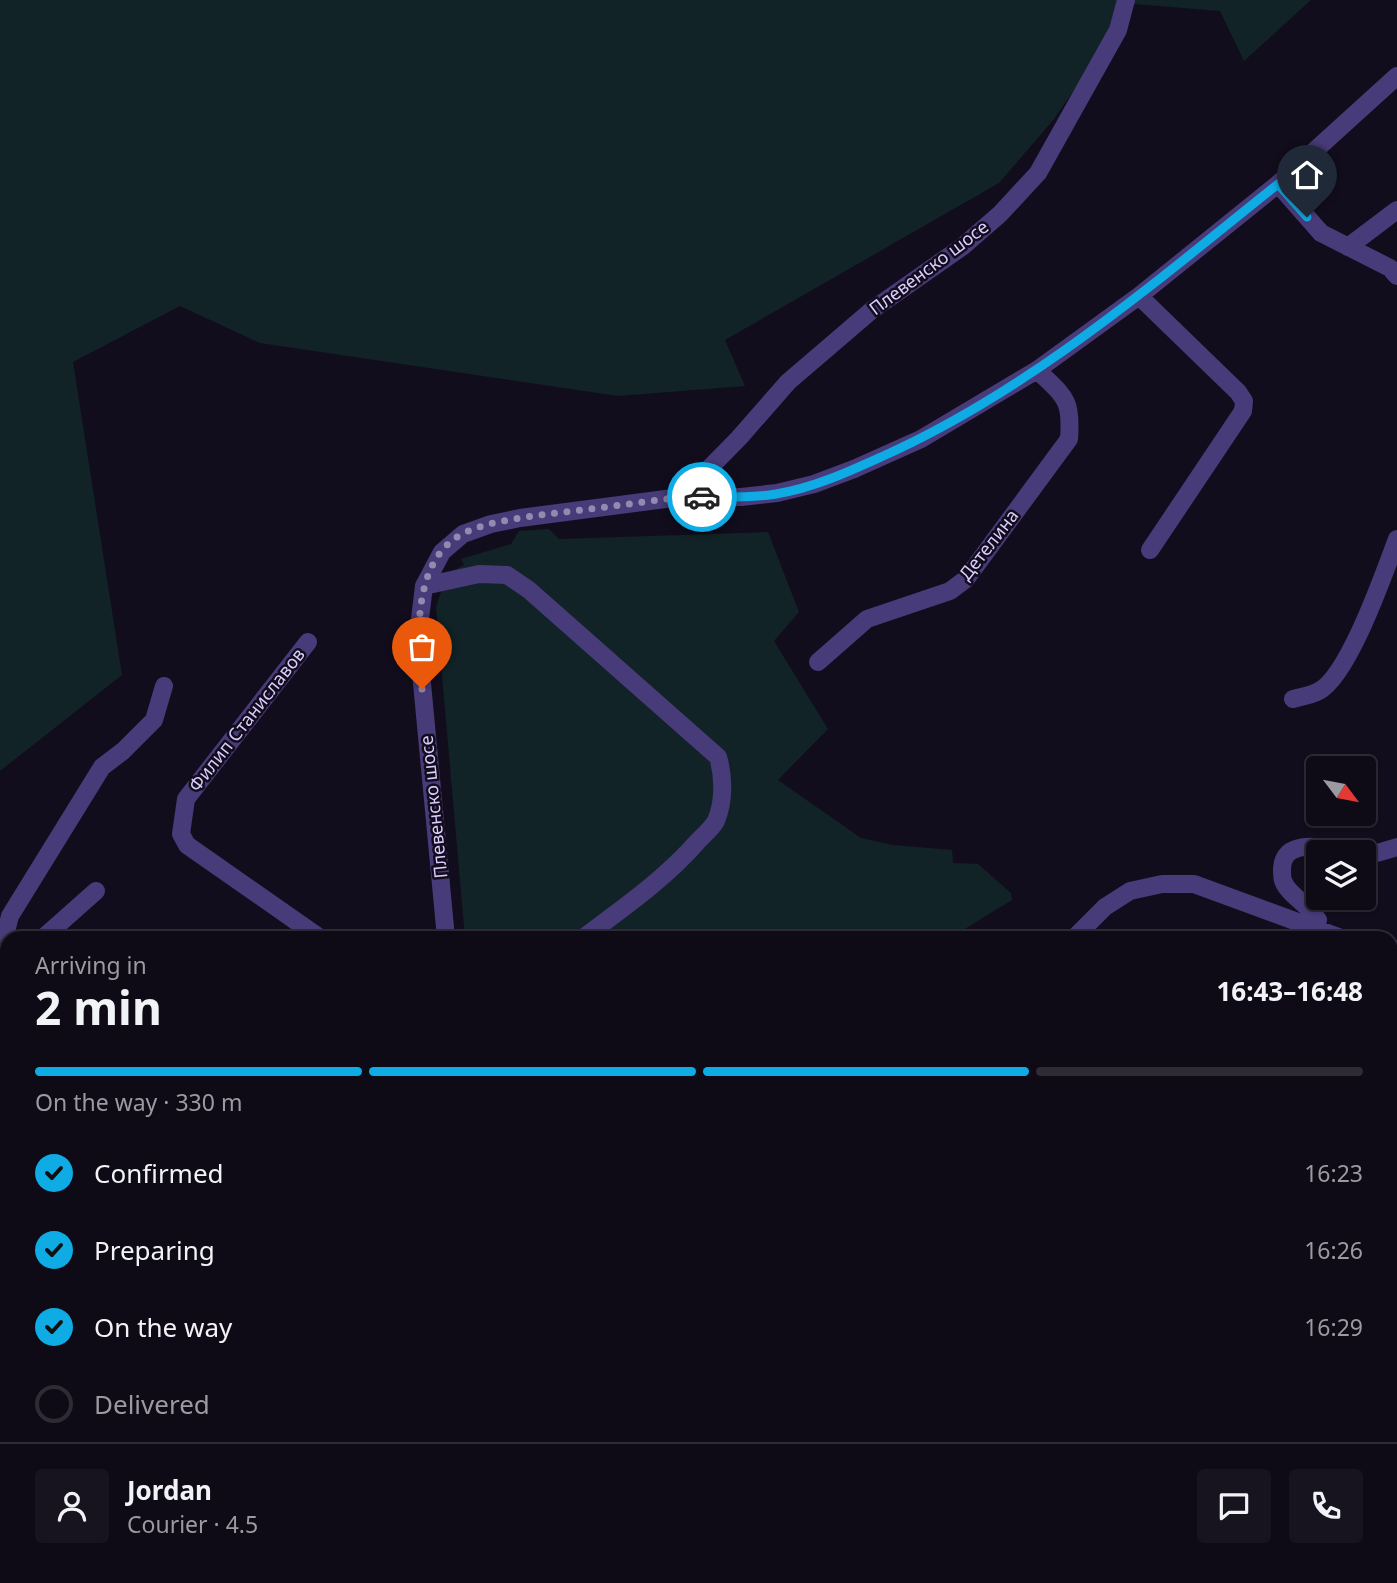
<!DOCTYPE html>
<html lang="en">
<head>
<meta charset="utf-8">
<style>
  :root { --surface:#0e0a16; --page:#17131f; --text:#f1f3f6; --muted:#9b9aa1; --line:#2e2b35; --accent:#0fabe5 }
  body { margin:0; font-family:"Noto Sans",sans-serif; background:var(--page); color:var(--text); height:100vh; display:flex; flex-direction:column; font-size:26px; white-space:nowrap }
  * { box-sizing:border-box; margin:0 }
  p { font-size:23px; color:var(--muted) }
  .icon { flex:none; width:38px; height:38px; fill:none; stroke:currentColor; stroke-width:2; stroke-linecap:round; stroke-linejoin:round }
  .map { position:relative; flex:1; overflow:hidden }
  .side { position:absolute; left:0px; top:931px; width:1398px; height:653px; display:flex; flex-direction:column; background:var(--surface); border-radius:21px 21px 0 0; box-shadow:0 2px 5px #0004,0 0 0 2px var(--line) }
  .side>* { flex:none }
  .needle { width:46px; rotate:122deg }
  .tools { position:absolute; left:1306px; top:756px; display:grid; gap:14px }
  .tools a { display:grid; place-items:center; width:70px; height:70px; border-radius:7px; background:var(--surface); box-shadow:0 2px 5px #0004,0 0 0 2px var(--line); font-size:35px }
  .pin { position:absolute; display:grid; place-items:center; width:60px; height:60px; color:#fff; margin:-72px -30px; border-radius:50% 50% 50% 0; rotate:-45deg; box-shadow:0 0 7px #0007 }
  .pin .icon { rotate:45deg }
  .courier { position:absolute; display:grid; place-items:center; width:70px; height:70px; margin:-35px; border:5px solid #0fabe5; border-radius:50%; background:#fff; color:#222; box-shadow:0 2px 9px #0007 }
  .summary em { font-style:normal; font-weight:700 }
  .summary div { display:flex; flex-direction:column-reverse }
  .summary { display:flex; align-items:center; justify-content:space-between; height:119px; padding:0 35px }
  h1 { font-size:46px; font-weight:700; line-height:52px }
  .bar { display:grid; grid-template-columns:repeat(4,1fr); gap:10px 7px; align-content:center; height:84px; padding:0 35px }
  .bar i { height:9px; border-radius:5px; background:var(--line) }
  .bar .current { background:var(--accent) }
  .bar p { grid-column:span 4 }
  .line { display:flex; align-items:center; gap:18px; padding:0 35px; border-top:2px solid var(--line) }
  .line div { flex:1 }
  .round { display:grid; place-items:center; flex:none; width:74px; height:74px; border-radius:7px; background:var(--page) }
  ol { padding:0 35px; list-style:none }
  li { display:flex; align-items:center; gap:21px; height:77px }
  li p { margin-inline-start:auto }
  li .icon { padding:7px; border-radius:50%; background:var(--accent); color:#111; stroke-width:4 }
  li:last-child { color:var(--muted) }
  li i { width:38px; height:38px; border:4px solid var(--line); border-radius:50% }
  .map>svg:first-child { display:block }
  .green { fill:#112326 }
  .lines { fill:none; stroke-linecap:round; stroke-linejoin:round }
  .minor { stroke:#483b79; stroke-width:18 }
  .done { stroke:#9489ae; stroke-width:7; stroke-dasharray:0 12.6 }
  .route { stroke:#0fabe5; stroke-width:9 }
  .labels { text-anchor:middle; stroke-width:5; stroke-linejoin:round; paint-order:stroke }
  .street-label { font-size:18px; fill:#daccfc; stroke:#120d1d }
</style>
</head>
<body>
<div class="map">
<svg width="1397" height="1583" viewBox="0 0 1397 1583">
  <rect width="100%" height="100%" fill="#120d1d"/>
  <path class="green" d="M0,0h1311l-67,61 -24,-50 -86,-7 -80,115 -55,64 -274,157 20,46 -127,10 -358,-53 -80,-37 -107,56 49,313 -122,96z
    M549,529l10,10 209,-7 31,80 -25,29 54,88 -50,51 83,58 32,7 59,5 1,13 25,1 33,29 1,7 -62,38h-485l-29,-331 11,-33 17,-9 -3,-6 50,-15 8,-13z"/>
  <g class="lines">
    <path class="minor" d="M1278,184l43,49 69,35 7,8
      M1348,247l49,-37
      M1139,296l99,96 6,9 -1,10 -93,139
      M681,497l58,-59 49,-56 84,-72 90,-63 38,-33 38,-41 80,-143 8,-30
      M424,586l55,-12 28,1 22,15 189,167c6,20 6,45 -2,64 -4,7 -12,14 -18,20 -33,38 -75,67 -115,97
      M308,642l-122,157 -5,35 6,11 133,93
      M818,662l49,-43 83,-28 16,-12 103,-140c3,-40 -4,-42 -32,-69
      M1293,699c8,-2 19,-4 26,-8 30,-16 65,-118 78,-152
      M1363,854l14,-1 20,-6
      M1315,930l3,-10c-8,-13 -21,-20 -30,-31 -6,-7 -6,-12 -6,-20 1,-34 48,-20 69,-17
      M43,938l53,-47
      M446,938l-26,-276 -1,-35 5,-41 18,-34 21,-18 28,-10 29,-6 161,-21h60l36,-4 37,-9 40,-15 67,-30 116,-69 102,-74 139,-112 119,-108
      M1074,938l31,-31 25,-16 32,-7h32l147,54
      M1391,948l6,1
      M0,955l10,-39 92,-149 21,-16 31,-31 10,-34
      M0,1051l7,-3
      M1391,1080l6,2
      M0,1150l7,-5
      M1391,1188h6
      M0,1280l7,-4
      M1391,1332l6,-4
      M0,1359l7,6
      M0,1408l7,-1
      M0,1526l7,-6
      M145,1577l1,6
      M310,1577v6
      M760,1577l2,6
      M361,1583l4,-6
      M614,1583l6,-6
      M918,1583l4,-6
      M1032,1583l3,-6
      M1072,1583l6,-6"/>
  </g>
  <g class="lines">
    <path class="done" d="M422,689c-5,-48 -11,-130 42,-156 26,-12 56,-15 84,-19 44,-5 88,-11 133,-17h21"/>
    <path class="route" d="M702,497c25,0 50,1 74,-3 37,-6 72,-22 105,-37 148,-66 272,-173 397,-273l29,33"/>
  </g>
  <g class="labels">
    <g class="street-label">
      <text transform="translate(929 268) rotate(-37)" y="6">Плевенско шосе</text>
      <text transform="translate(989 545) rotate(-52)" y="6">Детелина</text>
      <text transform="translate(247 720) rotate(-52)" y="6">Филип Станиславов</text>
      <text transform="translate(434 807) rotate(-96)" y="6">Плевенско шосе</text>
    </g>
  </g>
</svg>
<div class="tools">
<a><svg class="needle" viewBox="-14 -14 28 28"><path d="M0-13l5 13h-10z" fill="#e53935"/><path d="M0 13l5-13h-10z" fill="#9b9aa1"/></svg></a>
<a><svg class="icon" aria-label="layers" viewBox="0 0 24 24"><path d="M12 4l9 5-9 5-9-5zM3 14l9 5 9-5"/></svg></a>
</div>
<div class="pin" style="left:422px;top:689px;background:#ea580c"><svg class="icon" aria-label="bag" viewBox="0 0 24 24"><path d="M5 8h14l-1 12H6zM9 8a3 3 0 0 1 6 0"/></svg></div>
<div class="pin" style="left:1307px;top:217px;background:#1f2937"><svg class="icon" aria-label="home" viewBox="0 0 24 24"><path d="M3 11l9-7 9 7M6 9v11h12V9"/></svg></div>
<div class="courier" style="left:702px;top:497px"><svg class="icon" aria-label="car" viewBox="0 0 24 24"><path d="M5 17H2v-5l4-1 3-4h7l3 4 3 1v5h-3M9 17h6M6 11h13"/><circle cx="7" cy="17" r="2"/><circle cx="17" cy="17" r="2"/></svg></div>
<section class="side">
<div class="summary"><div><h1>2 min</h1><p>Arriving in</p></div><em>16:43–16:48</em></div>
<div class="bar"><i class="current"></i><i class="current"></i><i class="current"></i><i></i><p>On the way · 330 m</p></div>
<ol>
<li><svg class="icon" aria-label="check" viewBox="0 0 24 24"><path d="M5 12l5 5 9-10"/></svg>Confirmed<p>16:23</p></li>
<li><svg class="icon" aria-label="check" viewBox="0 0 24 24"><path d="M5 12l5 5 9-10"/></svg>Preparing<p>16:26</p></li>
<li><svg class="icon" aria-label="check" viewBox="0 0 24 24"><path d="M5 12l5 5 9-10"/></svg>On the way<p>16:29</p></li>
<li><i></i>Delivered</li>
</ol>
<div class="line" style="height:126px"><a class="round"><svg class="icon" aria-label="person" viewBox="0 0 24 24"><circle cx="12" cy="8" r="4"/><path d="M4 21q1-7 8-7t8 7"/></svg></a><div><b>Jordan</b><p>Courier · 4.5</p></div><a class="round"><svg class="icon" aria-label="chat" viewBox="0 0 24 24"><path d="M4 5h16v11H9l-5 4z"/></svg></a><a class="round"><svg class="icon" aria-label="phone" viewBox="0 0 24 24"><path d="M5 4h4l2 5-3 2q2 4 5 5l2-3 5 2v4C11 20 4 13 5 4z"/></svg></a></div>
</section>
</div>
</body>
</html>
